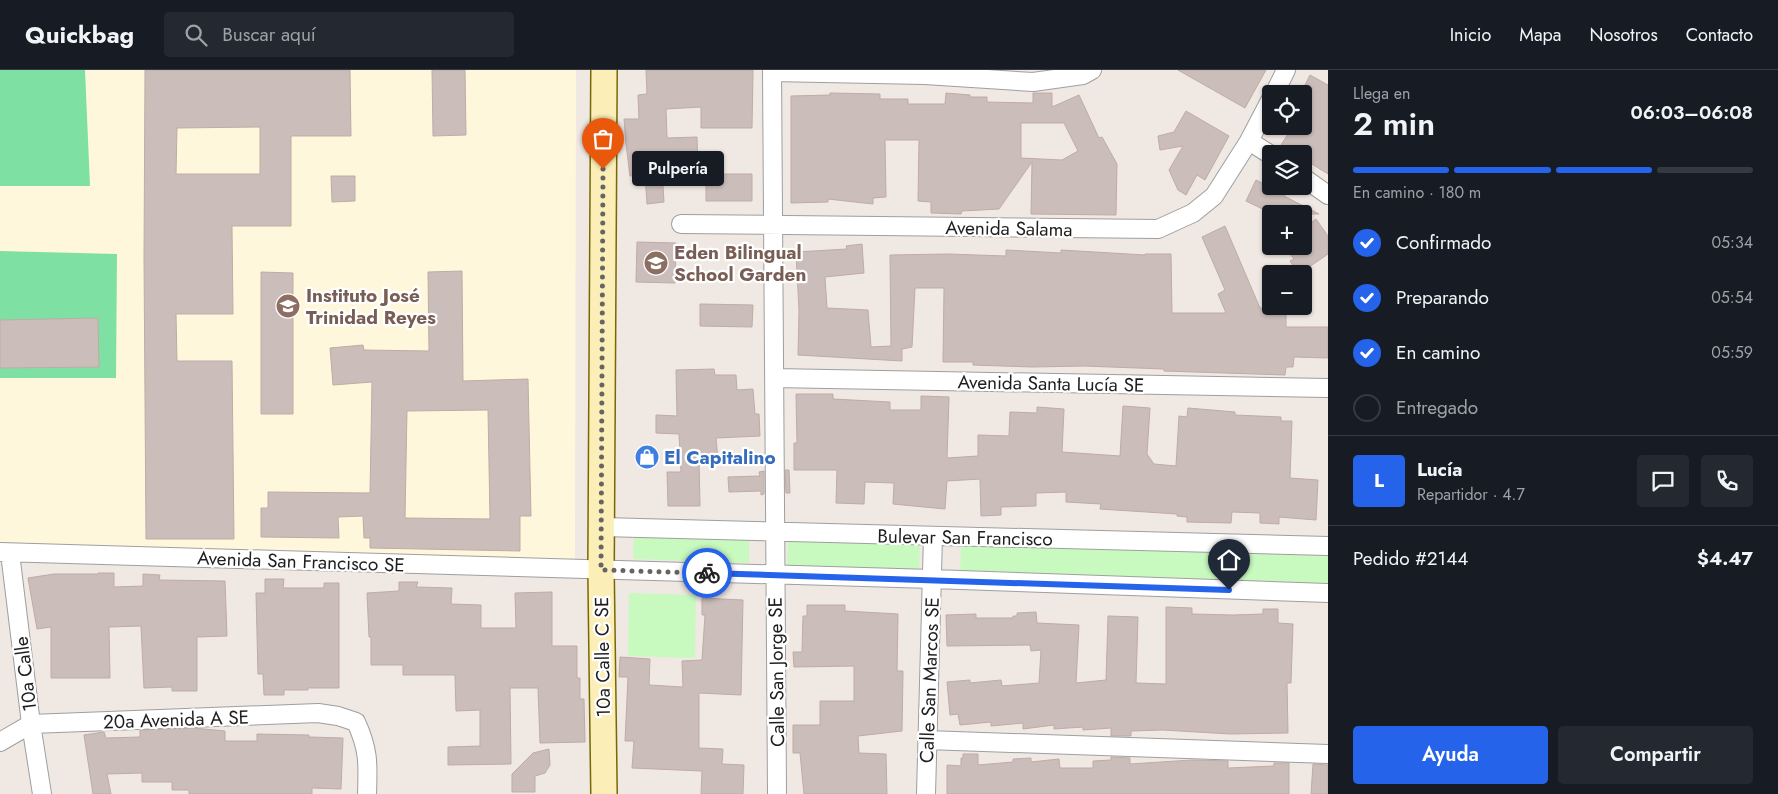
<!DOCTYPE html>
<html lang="es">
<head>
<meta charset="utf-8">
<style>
  :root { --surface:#171b24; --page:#242831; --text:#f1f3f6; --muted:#9ea1a6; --line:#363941; --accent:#2563eb }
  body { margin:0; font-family:Jost,sans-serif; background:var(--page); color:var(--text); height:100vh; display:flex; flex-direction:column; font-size:19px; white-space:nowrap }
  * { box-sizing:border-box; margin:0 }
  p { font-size:16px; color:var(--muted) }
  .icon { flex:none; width:28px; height:28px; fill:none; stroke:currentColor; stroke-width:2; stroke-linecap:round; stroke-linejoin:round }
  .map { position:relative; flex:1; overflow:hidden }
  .side { display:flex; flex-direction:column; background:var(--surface); width:450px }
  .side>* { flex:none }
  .controls { position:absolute; left:1262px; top:15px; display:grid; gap:10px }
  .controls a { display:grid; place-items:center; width:50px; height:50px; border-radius:5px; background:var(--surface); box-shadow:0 1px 4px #0004; font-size:25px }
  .pin { position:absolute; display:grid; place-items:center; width:42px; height:42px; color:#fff; margin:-51px -21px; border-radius:50% 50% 50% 0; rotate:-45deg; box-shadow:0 0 5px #0007 }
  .pin .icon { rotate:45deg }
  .courier { position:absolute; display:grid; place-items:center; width:50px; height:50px; margin:-25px; border:4px solid #2563eb; border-radius:50%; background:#fff; color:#222; box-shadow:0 1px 6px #0007 }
  .bubble { position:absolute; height:35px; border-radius:5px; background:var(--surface); box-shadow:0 1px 4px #0004; font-size:16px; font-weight:600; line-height:35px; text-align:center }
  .overview em { font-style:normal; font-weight:600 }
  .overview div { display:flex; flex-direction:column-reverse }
  .overview { display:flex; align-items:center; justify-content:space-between; height:85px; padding:0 25px }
  h1 { font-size:32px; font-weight:600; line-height:38px }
  .bar { display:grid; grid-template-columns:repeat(4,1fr); gap:8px 5px; align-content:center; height:60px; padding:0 25px }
  .bar i { height:6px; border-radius:4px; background:var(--line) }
  .bar .on { background:var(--accent) }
  .bar p { grid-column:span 4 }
  .line { display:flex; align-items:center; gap:12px; padding:0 25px; border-top:1px solid var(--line) }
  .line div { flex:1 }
  .round { display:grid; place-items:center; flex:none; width:52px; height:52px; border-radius:5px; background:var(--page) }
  ol { padding:0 25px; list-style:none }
  li { display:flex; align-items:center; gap:15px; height:55px }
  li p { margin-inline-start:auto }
  li .icon { padding:5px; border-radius:50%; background:var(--accent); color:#fff; stroke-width:4 }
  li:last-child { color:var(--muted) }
  li i { width:28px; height:28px; border:2px solid var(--line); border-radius:50% }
  .action { display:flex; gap:10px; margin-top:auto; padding:10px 25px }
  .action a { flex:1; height:58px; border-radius:5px; background:var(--accent); color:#fff; font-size:20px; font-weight:600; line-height:58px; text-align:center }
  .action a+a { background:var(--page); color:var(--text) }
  header { display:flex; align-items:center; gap:30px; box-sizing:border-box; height:70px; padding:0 25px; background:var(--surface); border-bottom:1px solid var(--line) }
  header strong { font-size:24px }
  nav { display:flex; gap:28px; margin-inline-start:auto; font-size:18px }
  .search { width:350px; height:45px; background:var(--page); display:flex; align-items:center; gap:12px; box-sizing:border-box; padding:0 18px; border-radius:5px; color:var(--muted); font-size:19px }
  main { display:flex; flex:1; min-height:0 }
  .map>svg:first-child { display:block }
  .education { fill:#fff7dc }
  .park { fill:#c8fabf }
  .pitch { fill:#7fe0a4 }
  .building { fill:#cbbdba; stroke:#c1aba5; fill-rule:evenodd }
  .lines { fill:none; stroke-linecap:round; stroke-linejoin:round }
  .street-casing { stroke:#9f9f9f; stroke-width:20 }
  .secondary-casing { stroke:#776802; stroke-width:28 }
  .street { stroke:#fff; stroke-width:18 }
  .secondary { stroke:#fbeeb6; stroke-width:25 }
  .done { stroke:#676563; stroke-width:5; stroke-dasharray:0 9 }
  .route { stroke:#2563eb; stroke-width:6 }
  .labels { text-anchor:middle; stroke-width:4.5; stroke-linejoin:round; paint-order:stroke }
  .street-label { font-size:19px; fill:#1e1e1e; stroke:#fff }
  .education-label { font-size:19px; font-weight:bold; fill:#785e54; stroke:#fff; text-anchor:start }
  .shop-label { font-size:19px; font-weight:bold; fill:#366cbe; stroke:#fff; text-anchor:start }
</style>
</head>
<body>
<header>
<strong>Quickbag</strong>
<div class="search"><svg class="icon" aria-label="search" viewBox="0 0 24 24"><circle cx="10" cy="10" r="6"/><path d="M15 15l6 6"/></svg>Buscar aquí</div>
<nav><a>Inicio</a><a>Mapa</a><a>Nosotros</a><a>Contacto</a></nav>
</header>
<main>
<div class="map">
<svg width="1328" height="724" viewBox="0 0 1328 724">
  <rect width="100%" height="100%" fill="#efe8e3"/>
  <path class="education" d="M0,0h576l-1,494 -575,-22z"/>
  <path class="park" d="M634,464l115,4v25l-116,-4z
    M788,469l132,4 -1,28 -132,-4z
    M961,475l367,11v27l-368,-11z
    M629,523l67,2 -1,63 -67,-2z"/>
  <path class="pitch" d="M0,0h85l5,116h-90z
    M0,181l117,3 -1,124h-116z"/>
  <path class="building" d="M145,0h205l1,66h-60v90h-59l1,88h-57l1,47h55l2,178h-88l-2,-281zM260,57v47h-84l1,-46z
    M432,0h33l1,65 -33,1z
    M646,0h107l-1,58h-51v-21l-35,2 1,29 30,-1 1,33 -36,1 2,31 -17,2 -2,-30 -15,2 -4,-32 -2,-25h15l-1,-24 9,-1z
    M1178,0h88l-21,38z
    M1310,5l18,10v89l-24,-15v-5h-9l-14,-9 12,-19h11v-39z
    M830,23l50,1v5h28v5h37l1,-11 24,2v2h17v5l46,1v-10h19v14l27,-12 20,43 3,-1 15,27 -1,51 -85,-1 1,-52 -33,47 -37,2 -1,3 -30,-1v-11l-13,-1 1,-61h-34l1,57 -13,1v6l-45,-5v3l-37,1v-107l39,-1zM1021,53h43l14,28 -16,9 -41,-2z
    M1186,41l43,25 -24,44 -8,-5 -11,20 -8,-5 -9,-20 14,-24 -23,4 -2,-14 16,-4z
    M706,104h46v27h-46z
    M331,106h24v25l-23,1z
    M1256,110l29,14 -1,2 35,18h-46l-27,-13z
    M1316,149l12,17v18l-29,20 -9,-13 4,-2 -4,-5 10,-8h4v-18z
    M1225,156l35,82h26v19h42v31l-34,-1 -1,10h-7l-1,8 -121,-4v-2l-80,-3 -52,1 -59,-2v-3h-30l1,-74h-29l-3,59 -10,2v12l-104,-6 1,-45 -3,-58 51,-3 -1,-3 16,-2 2,29 -39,4 2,31 41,2 3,37 20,-1 -1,-91 58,-1 58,2v-6l55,3v-3l84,5v-1h26l1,59h54l-8,-19 7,-4 -23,-53z
    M637,172l39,1 -1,40 -39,-1z
    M462,201l1,110 65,-2 3,137h-11v35l-150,-3v-10h-6l-1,-22 -25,1 1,21 -78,-1v-29h7v-16l102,1 2,-111 -39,3 -3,-37 33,-3 1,5 65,1 -1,-79zM488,340l2,109 -85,-1 2,-107z
    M261,202l32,1v141h-32z
    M700,234l53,1 -1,22 -52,-1z
    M98,248l1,49 -99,1v-48z
    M714,299l1,6h21l1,15 16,-1 2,25h4l1,22 -44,2 2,21 -19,2 1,45h-32l-1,-34h14l-2,-38 -23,-1v-18l21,1 -1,-46z
    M796,324h37v5l57,3v8h31v-14l28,1 -2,61 31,-2v-21l31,1 1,-24 27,1v-6l27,2 -2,43 58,4 3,-50 27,2 -3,46 7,10 22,2 3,-50 8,1 1,-9 47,4v3l46,2v4h11l-2,57 28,2 -2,40 -37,-3v7l-19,-1v-10l-28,-1 -1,11 -44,-1v-5l-10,-1v-2l-77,-5 1,-5 -35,-2v-10l-30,1v13l-35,1v8l-20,1 -1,-37 -33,2 -2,28 -52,-5 1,-21 -29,-1 -1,22 -28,-1 1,-33h-43v-27h3z
    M785,400h4l1,23h-4z
    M764,401v23l-3,1v-4l-32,1 -1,-15 32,-1 -1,-4z
    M98,503h16v14l29,-1v-12l17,1 -1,5 66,1 2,55 -30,1v54h-25v-4l-28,1 -3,-62 -32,1 1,51h-59v-51l-14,2 -9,-51 26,-4h44z
    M265,509h19l-1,9h41v-5h15v105h-31v2h-24v5h-20l-1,-21h-5l-2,-81h9z
    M399,512h19l-2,5 36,1 -1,16 30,1v23h35l-1,-35 37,-1v54h25v32h3v21h4l1,43 -45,1 -2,-55h-28l1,76 -63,1v-18l32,-1v-36l-24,1 -1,-36h-52v-10h-32v-28h-2l-2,-44 32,-2z
    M702,528l41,2 -2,95 -42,-2v55l24,1 -1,15 22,1 -1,29h-42l1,-23 -70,-3 2,-27h-9l3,-64h-9l1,-20 30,2 -1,26 34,2 -1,-26 20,-1 3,-45h-3z
    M807,535h38v6l53,3 -1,57h6l-1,60 -44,5 1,17 27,1 1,40h-83l-4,-41h-7v-28h27v-24h34v-35l-60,1 -1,-15h9l1,-36h4z
    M1166,537l26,1v6l41,1 30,-1v-5h15v14l15,1 -2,59h-4l1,50 -58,1 -67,-4 -32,1v5h-20v-8l-28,2v-3l-29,2v-4l-31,4v-6l-32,3v-4l-31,3 -2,-11 -8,1 -3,-33 23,-2v3l31,-3 1,6 37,-3 2,-33 -10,1 -1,-6 -83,1 -1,-31 30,-1v4h37v-2h4v-3l19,-1 1,11 42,2 -3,58 30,-3 2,-64 30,1 -2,66 30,1z
    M194,658l31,3v10h32v-7l52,1v2l34,1 -2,51 -29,-1v6h-123v-4h-17v-8h-30v-9l-35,1 4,20h-18l-9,-59 20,-3 2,6 34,-1v-7z
    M549,679l1,16 -5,8 -10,3v16h-23v-18l21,-21z
    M963,684h15v11l35,-3v-3l18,-1v4l28,-3 1,9h33v-7l18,-1v-3l19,1v6l62,-4 36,1v7l46,-2v-3h15v31h-342v-29l14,1v-8h2z
    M1313,694l15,1v29h-17z"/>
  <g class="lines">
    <defs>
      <path id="street" d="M772,0l5,724
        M772,2l153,3 108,7 50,-7 9,-5
        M1274,24l12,-24
        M1249,71l22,14
        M1304,108l24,17
        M681,154l477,5 35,-16 21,-17 35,-55 22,-42
        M774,308l554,10
        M602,457l726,19
        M0,482l932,27 396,14
        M10,483l21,171 11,70
        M927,670l401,14
        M0,672l31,-18 287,-11 20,3 18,6c13,28 12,42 11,72
        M926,724l7,-258"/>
      <path id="secondary" d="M604,0l-3,500 3,224"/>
    </defs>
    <use href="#street" class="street-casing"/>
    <use href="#secondary" class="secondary-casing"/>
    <use href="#street" class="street"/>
    <use href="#secondary" class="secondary"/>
  </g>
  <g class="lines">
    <path class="done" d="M603,99l-2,401 106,3"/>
    <path class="route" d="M707,503l522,17"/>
  </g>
  <defs>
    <symbol id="school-disc" viewBox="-11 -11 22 22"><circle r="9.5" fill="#8d6e63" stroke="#fff"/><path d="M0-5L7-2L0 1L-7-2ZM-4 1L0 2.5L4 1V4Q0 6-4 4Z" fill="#fff"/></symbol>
    <symbol id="university-disc" viewBox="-11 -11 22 22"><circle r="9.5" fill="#8d6e63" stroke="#fff"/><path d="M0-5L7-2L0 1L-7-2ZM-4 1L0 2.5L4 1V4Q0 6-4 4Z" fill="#fff"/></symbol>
    <symbol id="shop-disc" viewBox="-11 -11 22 22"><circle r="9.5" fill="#3f7fe0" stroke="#fff"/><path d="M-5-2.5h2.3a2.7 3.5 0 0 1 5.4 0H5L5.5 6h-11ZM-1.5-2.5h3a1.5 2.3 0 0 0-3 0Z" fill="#fff"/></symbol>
  </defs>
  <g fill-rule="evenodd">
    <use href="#school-disc" x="642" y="179" width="28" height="28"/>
    <use href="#university-disc" x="274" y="222" width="28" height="28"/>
    <use href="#shop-disc" x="633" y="373" width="28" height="28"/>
  </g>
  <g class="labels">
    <g class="street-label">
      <text transform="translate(1009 158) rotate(1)" y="7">Avenida Salama</text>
      <text transform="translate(1051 313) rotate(1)" y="7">Avenida Santa Lucía SE</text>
      <text transform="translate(965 467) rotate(1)" y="7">Bulevar San Francisco</text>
      <text transform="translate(301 491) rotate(2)" y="7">Avenida San Francisco SE</text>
      <text transform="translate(602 587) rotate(-91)" y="7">10a Calle C SE</text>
      <text transform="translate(776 602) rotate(-91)" y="7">Calle San Jorge SE</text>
      <text transform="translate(25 604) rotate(-97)" y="7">10a Calle</text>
      <text transform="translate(929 610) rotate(-88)" y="7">Calle San Marcos SE</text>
      <text transform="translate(176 649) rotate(-2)" y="7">20a Avenida A SE</text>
    </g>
    <g class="education-label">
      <text x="674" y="189">Eden Bilingual<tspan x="674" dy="22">School Garden</tspan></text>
      <text x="306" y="232">Instituto José<tspan x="306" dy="22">Trinidad Reyes</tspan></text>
    </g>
    <g class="shop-label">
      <text x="664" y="394">El Capitalino</text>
    </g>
  </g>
</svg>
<div class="controls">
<a><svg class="icon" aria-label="locate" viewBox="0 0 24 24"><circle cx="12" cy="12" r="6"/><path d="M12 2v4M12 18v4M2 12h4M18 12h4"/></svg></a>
<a><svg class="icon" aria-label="layers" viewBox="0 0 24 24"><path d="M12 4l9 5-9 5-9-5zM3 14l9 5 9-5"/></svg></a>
<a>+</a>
<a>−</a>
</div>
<div class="pin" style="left:603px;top:99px;background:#ea580c"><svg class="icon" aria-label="bag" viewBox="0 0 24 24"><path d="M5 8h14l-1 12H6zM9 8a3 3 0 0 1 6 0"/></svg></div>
<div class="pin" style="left:1229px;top:520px;background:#1f2937"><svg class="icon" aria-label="home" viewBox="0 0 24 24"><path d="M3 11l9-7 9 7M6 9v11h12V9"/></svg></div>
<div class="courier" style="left:707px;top:503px"><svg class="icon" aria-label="bike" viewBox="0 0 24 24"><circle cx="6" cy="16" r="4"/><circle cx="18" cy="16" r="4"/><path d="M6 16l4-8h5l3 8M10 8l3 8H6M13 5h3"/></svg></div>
<div class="bubble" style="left:632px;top:81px;width:92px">Pulpería</div>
</div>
<section class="side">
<div class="overview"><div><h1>2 min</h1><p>Llega en</p></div><em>06:03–06:08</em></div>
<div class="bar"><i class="on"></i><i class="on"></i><i class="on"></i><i></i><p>En camino · 180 m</p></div>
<ol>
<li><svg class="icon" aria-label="check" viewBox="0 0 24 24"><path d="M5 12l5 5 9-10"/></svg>Confirmado<p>05:34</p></li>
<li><svg class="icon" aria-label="check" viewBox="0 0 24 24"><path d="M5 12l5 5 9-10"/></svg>Preparando<p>05:54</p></li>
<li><svg class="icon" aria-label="check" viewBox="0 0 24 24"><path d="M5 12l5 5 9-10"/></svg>En camino<p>05:59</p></li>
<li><i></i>Entregado</li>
</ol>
<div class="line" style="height:90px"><b class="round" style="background:var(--accent);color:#fff">L</b><div><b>Lucía</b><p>Repartidor · 4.7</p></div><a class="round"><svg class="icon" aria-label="chat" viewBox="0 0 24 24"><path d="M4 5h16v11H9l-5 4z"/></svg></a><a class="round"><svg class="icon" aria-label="phone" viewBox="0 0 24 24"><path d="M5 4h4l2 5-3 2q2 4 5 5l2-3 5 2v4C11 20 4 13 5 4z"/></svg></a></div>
<div class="line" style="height:65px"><div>Pedido #2144</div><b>$4.47</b></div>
<div class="action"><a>Ayuda</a><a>Compartir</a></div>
</section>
</main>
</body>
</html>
